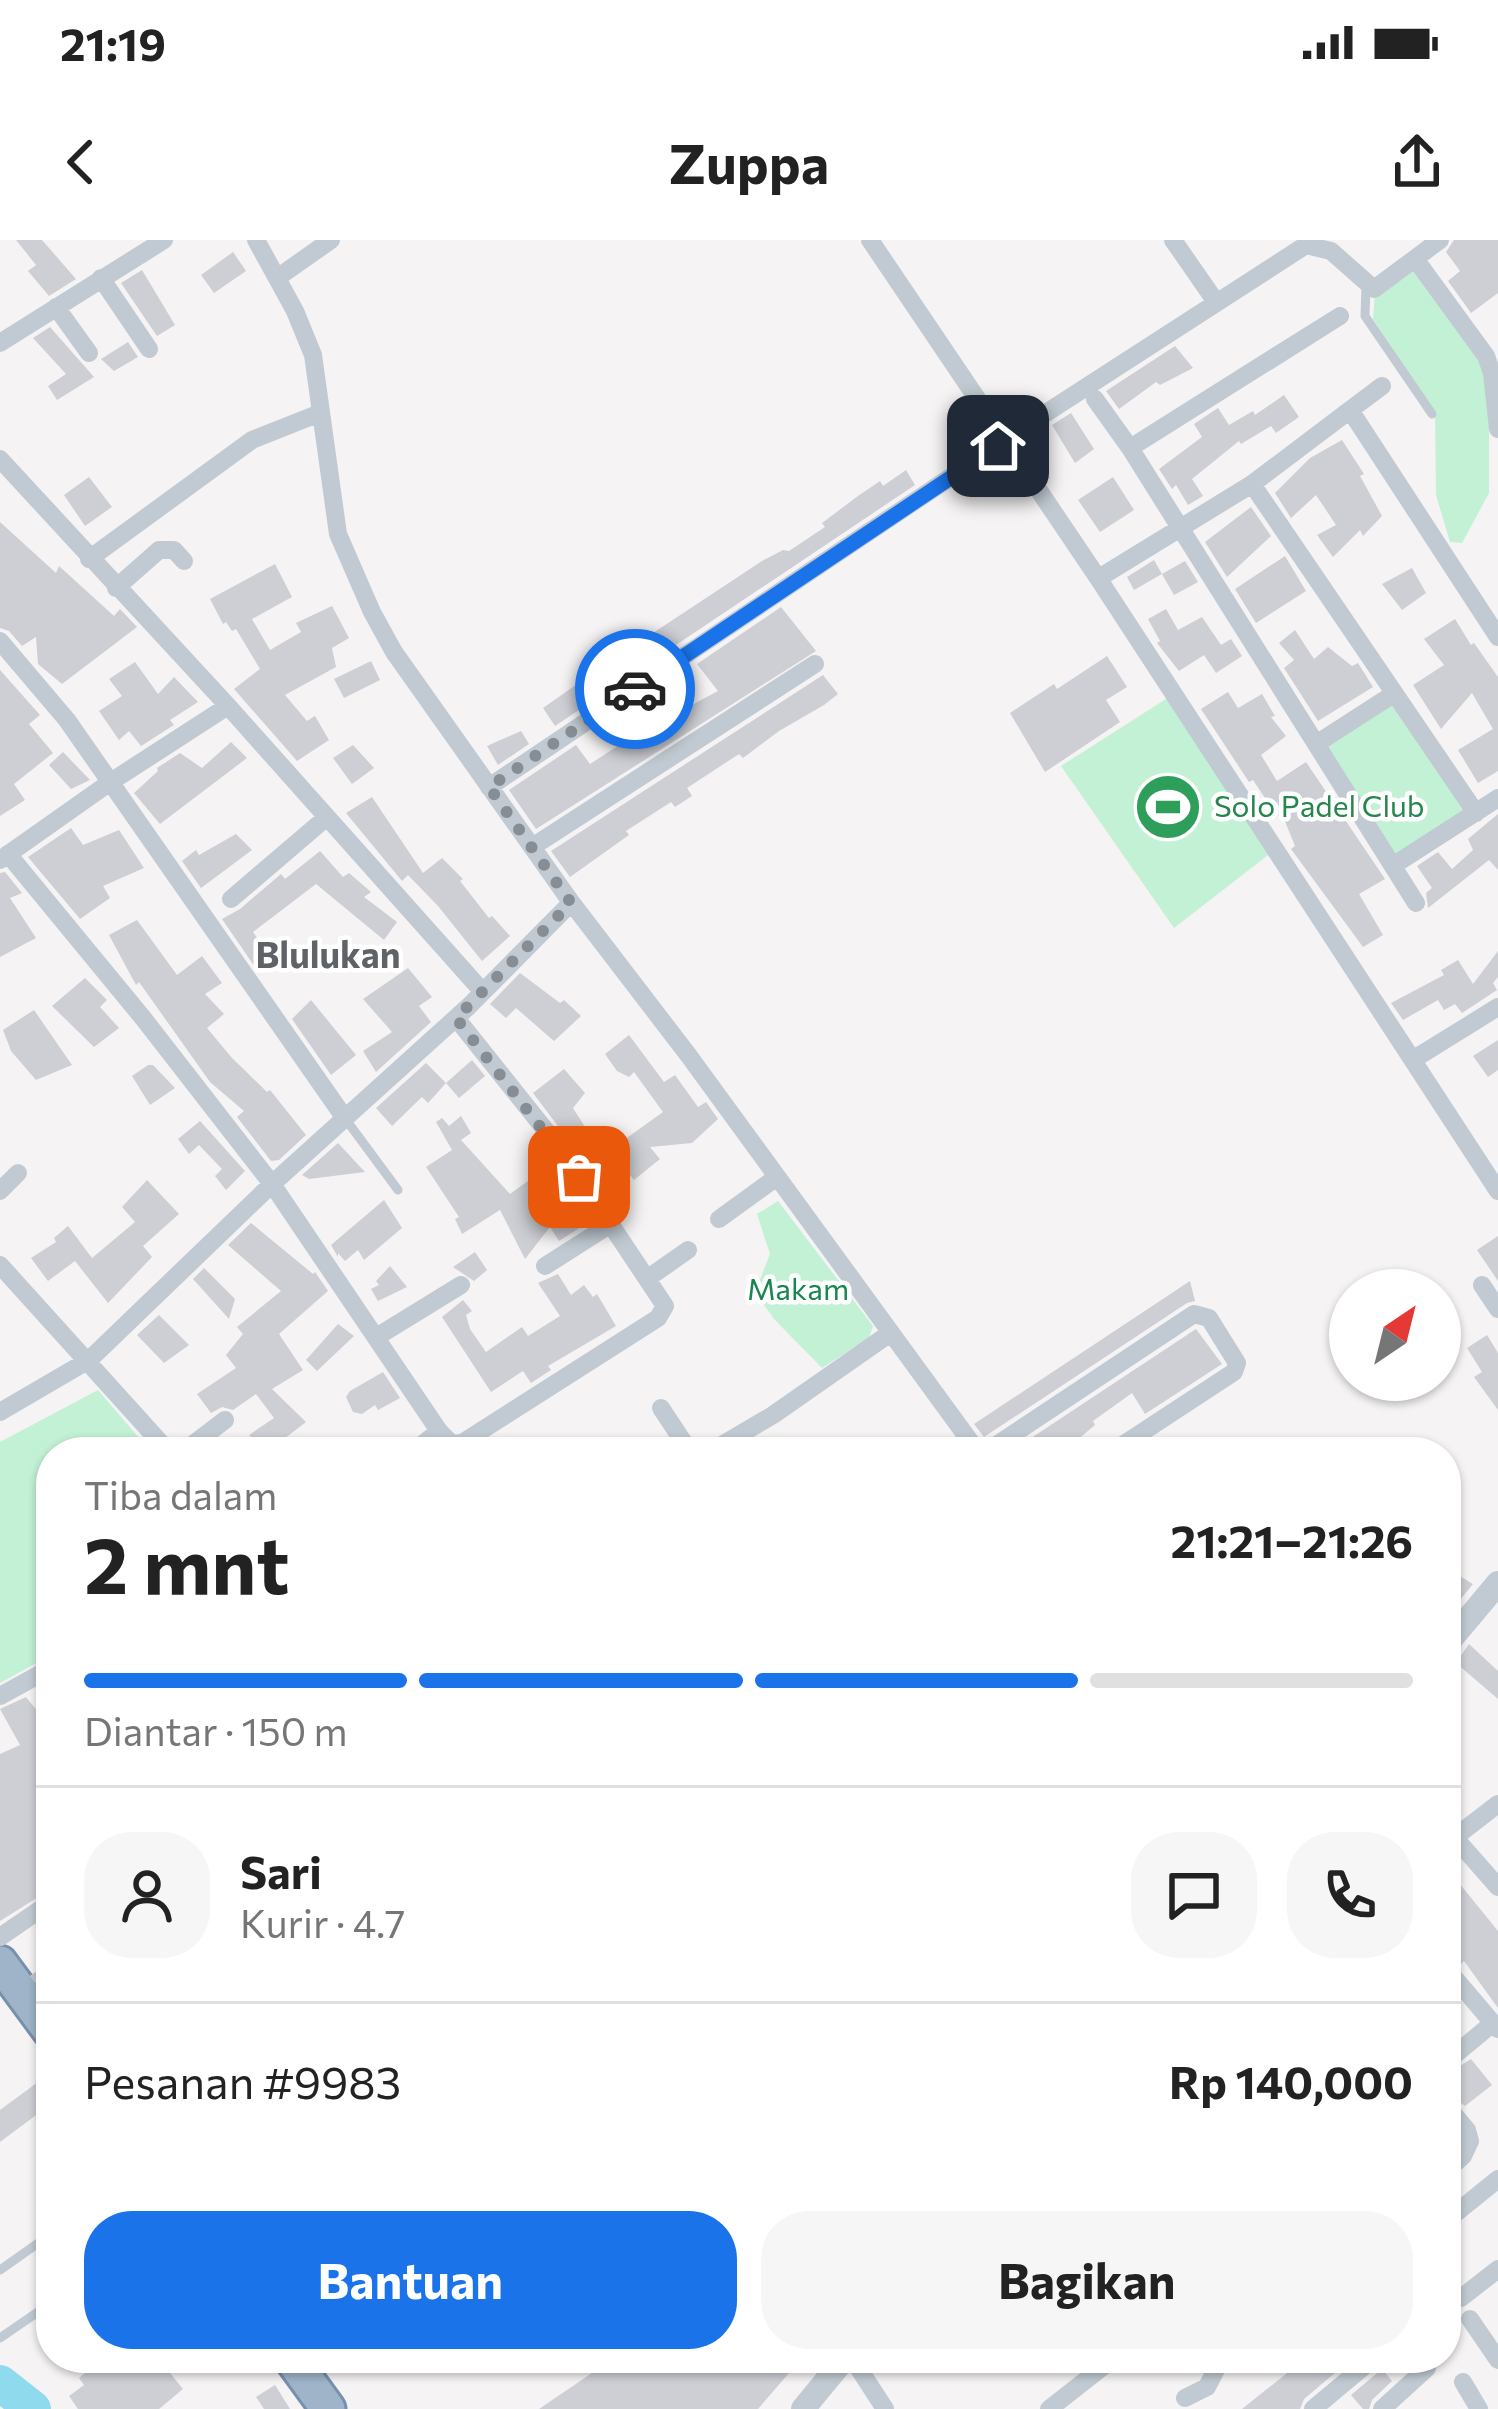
<!DOCTYPE html>
<html lang="id">
<head>
<meta charset="utf-8">
<style>
  :root { --surface:#fff; --page:#f6f6f6; --text:#222; --muted:#767676; --line:#e0e0e0; --accent:#1a73e8 }
  body { margin:0; font-family:Commissioner,sans-serif; background:var(--page); color:var(--text); height:100vh; display:flex; flex-direction:column; font-size:45px; white-space:nowrap }
  * { box-sizing:border-box; margin:0 }
  p { font-size:39px; color:var(--muted) }
  .icon { flex:none; width:66px; height:66px; fill:none; stroke:currentColor; stroke-width:2; stroke-linecap:round; stroke-linejoin:round }
  .map { position:relative; flex:1; overflow:hidden }
  .details { position:absolute; left:36px; top:1197px; width:1425px; height:936px; display:flex; flex-direction:column; background:var(--surface); border-radius:48px; box-shadow:0 3px 9px #0004 }
  .details>* { flex:none }
  .needle { width:78px; rotate:35deg }
  .fabs { position:absolute; left:1329px; top:1029px; display:grid; gap:24px }
  .fabs a { display:grid; place-items:center; width:132px; height:132px; border-radius:50%; background:var(--surface); box-shadow:0 3px 9px #0004; font-size:60px }
  .pin { position:absolute; display:grid; place-items:center; width:102px; height:102px; color:#fff; margin:-51px; border-radius:24px; box-shadow:0 6px 18px #0006 }
  .courier { position:absolute; display:grid; place-items:center; width:120px; height:120px; margin:-60px; border:9px solid #1a73e8; border-radius:50%; background:#fff; color:#222; box-shadow:0 3px 15px #0007 }
  .head em { font-style:normal; font-weight:700 }
  .head div { display:flex; flex-direction:column-reverse }
  .head { display:flex; align-items:center; justify-content:space-between; height:204px; padding:0 48px }
  h1 { font-size:78px; font-weight:700; line-height:90px }
  .bar { display:grid; grid-template-columns:repeat(4,1fr); gap:18px 12px; align-content:center; height:144px; padding:0 48px }
  .bar i { height:15px; border-radius:9px; background:var(--line) }
  .bar .selected { background:var(--accent) }
  .bar p { grid-column:span 4 }
  .line { display:flex; align-items:center; gap:30px; padding:0 48px; border-top:3px solid var(--line) }
  .line div { flex:1 }
  .round { display:grid; place-items:center; flex:none; width:126px; height:126px; border-radius:48px; background:var(--page) }
  .primary-button { display:flex; gap:24px; margin-top:auto; padding:24px 48px }
  .primary-button a { flex:1; height:138px; border-radius:48px; background:var(--accent); color:#fff; font-size:48px; font-weight:700; line-height:138px; text-align:center }
  .primary-button a+a { background:var(--page); color:var(--text) }
  .status { display:flex; justify-content:space-between; align-items:center; height:84px; padding:0 60px; background:var(--surface); direction:ltr }
  .status svg { height:33px; fill:currentColor }
  header { display:flex; justify-content:space-between; align-items:center; height:156px; padding:0 48px; background:var(--surface); font-size:54px; font-weight:700 }
  .map>svg:first-child { display:block }
  .green { fill:#c3f1d5 }
  .lines { fill:none; stroke-linecap:round; stroke-linejoin:round }
  .river { stroke:#90daee; stroke-width:36 }
  .building { fill:#cdcfd5 }
  .trunk-casing { stroke:#7690ad; stroke-width:39 }
  .service { stroke:#c1cad2; stroke-width:9 }
  .minor { stroke:#c1cad2; stroke-width:18 }
  .tertiary { stroke:#c1cad2; stroke-width:24 }
  .trunk { stroke:#9fb4c9; stroke-width:33 }
  .done { stroke:#868d94; stroke-width:12; stroke-dasharray:0 21.6 }
  .route { stroke:#1a73e8; stroke-width:15 }
  .labels { text-anchor:middle; stroke-width:9; stroke-linejoin:round; paint-order:stroke }
  .leisure-label { font-size:30px; fill:#27864d; stroke:#fff; text-anchor:start }
  .park-label { font-size:30px; fill:#17864f; stroke:#fff }
  .quarter-label { font-size:36px; font-weight:bold; fill:#5f6368; stroke:#fff }
</style>
</head>
<body>
<div class="status"><b>21:19</b><svg viewBox="0 0 49 12"><path d="M0 12V9h3v3zM5 12V6h3v6zM10 12V3h3v9zM15 12V0h3v12zM26 1h20v11H26zM47 4h2v5h-2z"/></svg></div>
<header><svg class="icon" aria-label="back" viewBox="0 0 24 24"><path d="M15 5l-7 7 7 7"/></svg>Zuppa<svg class="icon" aria-label="share" viewBox="0 0 24 24"><path d="M12 15V3M7 8l5-5 5 5M5 13v7h14v-7"/></svg></header>
<div class="map">
<svg width="1498" height="2169" viewBox="0 0 1498 2169">
  <rect width="100%" height="100%" fill="#f5f3f3"/>
  <path class="green" d="M1407,30h8l68,96 6,52v75l-27,50 -12,-1 -14,-47 -1,-82 -62,-94 2,-26z
    M1169,457l107,152 -102,79 -113,-162z
    M1390,463l77,106 -72,48 -71,-111z
    M778,961l95,125 -4,12 -47,30 -48,-49 -19,-27 15,-38 -13,-40z
    M98,1150l53,62h-100v203l-51,28v-241z"/>
  <g class="lines">
    <path class="river" d="M0,2143l33,26"/>
  </g>
  <path class="building" d="M16,0h26l34,39 -27,17 -21,-25 8,-6z
    M1498,0v53l-27,20 -23,-32 12,-10 -14,-19 8,-12z
    M233,12l13,19 -32,22 -13,-18z
    M142,30l33,55 -18,11 -36,-53z
    M50,87l44,50 -37,23 -9,-14 18,-12 -33,-36z
    M128,102l10,15 -24,14 -13,-12z
    M1175,106l18,22 -33,17 -4,-3 -37,27 -13,-18z
    M1284,155l15,22 -23,16 -5,-7 -30,18 -2,-3 -47,38 11,17 -15,9 -12,-20 -4,4 -13,-20 43,-32 -8,-13 24,-16 11,17 24,-14 2,4z
    M1071,173l23,36 -19,14 -23,-38z
    M967,184l13,17 -20,13 -12,-17z
    M1342,200l22,34 -4,2 22,40 -19,20 -3,-6 -27,27 -16,-22 19,-10 -20,-30 -25,23 -16,-25 35,-35z
    M906,230l9,15 -360,241 -12,-18 64,-45 -2,-4 45,-24 112,-74 21,-11 6,1 36,-24 -3,-4 36,-27 22,-15 3,5z
    M89,237l23,30 -27,19 -21,-31z
    M1113,237l21,33 -34,22 -22,-32z
    M1251,267l20,29 -44,41 -22,-35z
    M0,282l56,51 3,-7 55,50 6,-7 17,18 -75,57 -24,-20 -2,-27 -14,9 -13,-15 -9,-3z
    M1285,316l21,35 -50,32 -21,-34z
    M1154,320l8,14 -28,16 -7,-13z
    M1185,321l13,21 -24,13 -12,-21z
    M275,324l17,33 -40,22 18,31 31,-18 -5,-9 36,-17 17,32 -17,10 4,19 -51,28 22,26 8,-5 14,24 -32,21 -63,-72 26,-20 -24,-40 -4,2 -6,-9 -3,2 -13,-25z
    M1412,328l14,25 -24,17 -20,-26z
    M781,367l35,44 -280,178 -27,-39 67,-45 14,19 37,-24 -16,-19 60,-40 19,25 28,-15 -21,-27z
    M1166,369l12,21 24,-13 19,28 10,-6 11,17 -26,17 -12,-18 -25,16 -22,-28 3,-2 -12,-22z
    M1455,379l16,26 3,-2 24,34v94l-20,12 -20,-33 35,-21 -21,-36 -31,36 -28,-44 31,-20 -20,-26z
    M1295,390l19,29 14,-12 24,19 6,-3 15,24 -55,34 -34,-53 10,-8 -15,-17z
    M1107,416l20,31 -21,13 14,22 -75,50 -35,-59 44,-29 3,5z
    M371,421l9,19 -36,18 -10,-19z
    M135,422l23,32 16,-17 24,25 -28,18 4,5 -33,21 -12,-15 -10,9 -20,-29 23,-15 -13,-17z
    M0,430l40,45 -11,9 24,29 -39,31 11,16 -25,16z
    M823,435l15,19 -14,11 -45,26 -36,27 -4,-4 -52,34 5,8 -17,11 -4,-5 -45,29 3,4 -59,42 -19,-26z
    M1228,452l10,16 24,-14 13,22 -4,1 15,19 -25,19 16,26 29,-19 79,117 -26,15 24,41 -20,12 -72,-98 4,-3 -18,-44 -6,5 -18,-27 -4,2 -48,-73z
    M521,491l8,13 -31,21 -11,-19z
    M231,502l16,16 -87,66 -26,-31 24,-22 -1,-3 23,-15 22,15z
    M353,505l21,23 -22,16 -19,-26z
    M63,512l27,28 -19,9 -22,-24z
    M372,557l51,76 19,-15 21,21 -3,2 29,37 3,-2 18,20 -28,25 -44,-55 -30,-31 -6,6 -56,-68z
    M1498,574v56l-9,-10 -61,48 -2,-15 6,-5 -15,-22 21,-14 14,17 21,-19 -5,-11z
    M71,588l12,17 36,-15 25,38 -41,18 7,12 -30,21 -52,-62z
    M236,594l16,16 -51,38 -19,-27 14,-11 3,5z
    M320,611l23,26 6,-4 22,19 -7,5 33,25 -13,18 -68,-56 -63,48 15,21 -13,14 -33,-48 18,-10 41,-35 4,5z
    M5,632l17,21 -12,5 26,40 -36,19v-84z
    M137,680l40,55 25,-19 20,27 -17,11 19,20 -17,14 25,30 35,34 3,-2 36,45 -27,25 -8,1 -34,-44 7,-6 -34,-29 -71,-100 -3,3 -27,-50z
    M1498,711v26l-5,6 4,7 -35,23 -7,-9 -11,6 -6,-10 -35,20 -12,-17 53,-28 -3,-5 17,-10 15,24z
    M408,728l24,29 -13,9 12,16 -55,50 -13,-21 29,-19 -29,-33z
    M520,733l40,30 4,-3 17,16 -27,25 -38,-33 -10,10 -16,-14z
    M85,738l22,22 -7,7 19,21 -25,19 -42,-41z
    M311,760l45,55 -25,20 -39,-56z
    M34,770l38,55 -36,15 -25,-29 -8,-21z
    M629,795l35,47 11,-7 23,32 8,-5 12,17 -26,24 -42,4 10,12 -26,21 -24,-30 53,-38 -29,-40 -5,5 -12,-6 -12,-17z
    M1498,800v30l-10,7 -15,-21z
    M472,820l13,16 -26,22 -13,-15z
    M426,823l20,20 -18,20 -6,-6 -30,29 -16,-18z
    M148,825h5l22,23 -25,17 -18,-29z
    M564,829l21,24 -12,15 24,38 -12,16 -52,-69z
    M461,876l10,17 -10,7 49,54 33,-24 41,55 -25,16 -9,-14 -25,32 -25,-49 -38,24 -7,-15 4,-2 -33,-50 26,-17 -16,-28 6,-4 7,8z
    M200,881l45,50 -19,19 -11,-14 7,-7 -23,-24 -10,9 -11,-15z
    M338,903l27,29 -56,7 -7,-4z
    M147,940l32,34 -36,32 9,11 -44,46 -33,-42 -27,20 -17,-23 25,-16 -2,-4 14,-12 24,32 43,-36 -13,-15z
    M384,960l18,28 -38,32 -6,-10 -13,11 -7,-8v4l-7,-12z
    M251,983l62,51 2,-2 13,19 -49,43 24,36 -31,19 34,33 -39,30 -18,-17 25,-17 -18,-24 -23,16 -11,-3 -11,6 -14,-19 39,-26 -10,-13 17,-21 -6,-7 44,-36 -53,-46z
    M1498,996v45l-21,-31z
    M475,1012l12,18 -13,11 -21,-14z
    M390,1026l17,21 -29,14 -7,-12 8,-4 -3,-4z
    M204,1028l31,31 -6,20 -36,-40z
    M558,1034l13,21 13,-10 9,12 4,-3 19,32 -68,40 3,4 -20,13 -8,-12 -32,21 -49,-75 21,-17 9,11 -6,4 4,14 16,23 36,-25 6,9 32,-20 -22,-33z
    M1190,1041l5,20 -8,2 -203,134 -10,-13z
    M159,1075l30,30 -25,18 -27,-28z
    M338,1084l16,12 -37,35 -11,-11z
    M1196,1089l26,35 -77,50 -13,-21 -39,28 2,4 -19,16 7,11h-73z
    M1487,1095l11,18v57l-24,-33 8,-5 -15,-24z
    M383,1132l17,26 -22,12 -3,-5 -13,9 -9,-2 -7,-15 4,-6z
    M1458,1335l15,9 -27,33v-29z
    M1469,1404l29,27v28l-42,-36z
    M26,1457l25,31v123l-10,7 10,13v18l-51,32v-167l20,-9 -20,-36z
    M1446,1627l52,64v77l-34,-47 -3,3 -15,-19z
    M1471,1819l21,26 -27,21 -19,-14v-17z
    M38,1842l13,22 -51,38v-32z
    M102,2118h56l25,31 -24,20h-81l-9,-13 15,-11 -5,-7z
    M614,2118h188l-44,51h-219z
    M1306,2118h28l8,9 -38,32 -4,10h-58z
    M1382,2129l10,12 -20,19 -3,9h-6l-12,-14z
    M275,2145l15,24h-26l-8,-12z"/>
  <g class="lines">
    <defs>
      <path id="trunk" d="M0,1723l51,69
        M291,2118l37,51"/>
    </defs>
    <use href="#trunk" class="trunk-casing"/>
    <path class="service" d="M1366,46l-1,30 67,98
      M344,877l54,73
      M23,1746l28,-19
      M0,2030l51,-36
      M0,2098l51,-35"/>
    <path class="minor" d="M256,0l39,71 18,44 25,179 34,78 22,40 177,250 118,154 289,396
      M870,0l230,341 398,610
      M1173,0l43,62
      M1416,20l70,96 6,17 6,56
      M101,38l48,71
      M277,38l54,-38
      M56,67l33,46
      M0,103l164,-103
      M1095,159l35,49 286,455
      M1350,170l32,-24
      M1130,208l210,-132
      M0,219l228,247 255,286
      M1252,244l224,329
      M89,319l163,-119 68,-27
      M1107,333l145,-89 98,-74 148,227
      M116,348l43,-38h15l10,11
      M0,401l67,79 277,397
      M1316,504l76,-49
      M489,547l557,-374 260,-168 25,6 43,38 66,-49
      M532,607l283,-183
      M8,614l135,164 129,166 167,247 13,13 10,-1 196,-125 7,-12 -106,-159 -103,-129
      M0,620l109,-77 119,-77
      M1394,625l104,-67
      M231,659l96,-82
      M1414,819l84,-52
      M0,951l18,-18
      M719,979l58,-42
      M0,1025l169,187
      M545,1026l66,-42
      M648,1038l40,-28
      M1482,1045l16,24
      M378,1096l83,-51
      M661,1168l29,44
      M0,1172l89,-52 183,-176 196,-177 103,-104
      M183,1212l42,-32
      M413,1212l26,-21
      M710,1212l63,-37 116,-81
      M986,1212l208,-138 15,4 28,45 -3,9 -122,80
      M0,1456l51,-28
      M1455,1598l43,49
      M1446,1604l52,-40
      M0,1697l51,-35
      M1446,1728l52,61
      M1446,1822l47,-39
      M1446,1865l21,25 3,11 -7,15 -17,15
      M1446,1981l52,-42
      M1461,2058l37,-29
      M1470,2079l28,41
      M852,2118l33,51
      M1463,2142l16,27
      M1185,2158l22,-11 15,-29
      M1049,2169l65,-51
      M1313,2169l61,-51
      M1382,2169l45,-41"/>
    <path class="tertiary" d="M1446,1405l52,-62
      M803,2169l42,-51"/>
    <use href="#trunk" class="trunk"/>
  </g>
  <g class="lines">
    <path class="done" d="M579,937l-123,-159 115,-115 -82,-116 146,-98"/>
    <path class="route" d="M635,449l363,-243"/>
  </g>
  <defs>
    <symbol id="stadium-disc" viewBox="-11 -11 22 22"><circle r="9.5" fill="#2e9e5b" stroke="#fff"/><path d="M0-5a6.5 5 0 1 0 0 10a6.5 5 0 1 0 0-10ZM-3.5-1.8h7v3.6h-7Z" fill="#fff"/></symbol>
  </defs>
  <g fill-rule="evenodd">
    <use href="#stadium-disc" x="1130" y="529" width="76" height="76"/>
  </g>
  <g class="labels">
    <g class="leisure-label">
      <text x="1214" y="577">Solo Padel Club</text>
    </g>
    <g class="park-label">
      <text x="798" y="1060">Makam</text>
    </g>
    <g class="quarter-label">
      <text x="328" y="728">Blulukan</text>
    </g>
  </g>
</svg>
<div class="fabs">
<a><svg class="needle" viewBox="-14 -14 28 28"><path d="M0-13l5 13h-10z" fill="#e53935"/><path d="M0 13l5-13h-10z" fill="#767676"/></svg></a>
</div>
<div class="pin" style="left:579px;top:937px;background:#ea580c"><svg class="icon" aria-label="bag" viewBox="0 0 24 24"><path d="M5 8h14l-1 12H6zM9 8a3 3 0 0 1 6 0"/></svg></div>
<div class="pin" style="left:998px;top:206px;background:#1f2937"><svg class="icon" aria-label="home" viewBox="0 0 24 24"><path d="M3 11l9-7 9 7M6 9v11h12V9"/></svg></div>
<div class="courier" style="left:635px;top:449px"><svg class="icon" aria-label="car" viewBox="0 0 24 24"><path d="M5 17H2v-5l4-1 3-4h7l3 4 3 1v5h-3M9 17h6M6 11h13"/><circle cx="7" cy="17" r="2"/><circle cx="17" cy="17" r="2"/></svg></div>
<section class="details">
<div class="head"><div><h1>2 mnt</h1><p>Tiba dalam</p></div><em>21:21–21:26</em></div>
<div class="bar"><i class="selected"></i><i class="selected"></i><i class="selected"></i><i></i><p>Diantar · 150 m</p></div>
<div class="line" style="height:216px"><a class="round"><svg class="icon" aria-label="person" viewBox="0 0 24 24"><circle cx="12" cy="8" r="4"/><path d="M4 21q1-7 8-7t8 7"/></svg></a><div><b>Sari</b><p>Kurir · 4.7</p></div><a class="round"><svg class="icon" aria-label="chat" viewBox="0 0 24 24"><path d="M4 5h16v11H9l-5 4z"/></svg></a><a class="round"><svg class="icon" aria-label="phone" viewBox="0 0 24 24"><path d="M5 4h4l2 5-3 2q2 4 5 5l2-3 5 2v4C11 20 4 13 5 4z"/></svg></a></div>
<div class="line" style="height:156px"><div>Pesanan #9983</div><b>Rp 140,000</b></div>
<div class="primary-button"><a>Bantuan</a><a>Bagikan</a></div>
</section>
</div>
</body>
</html>
